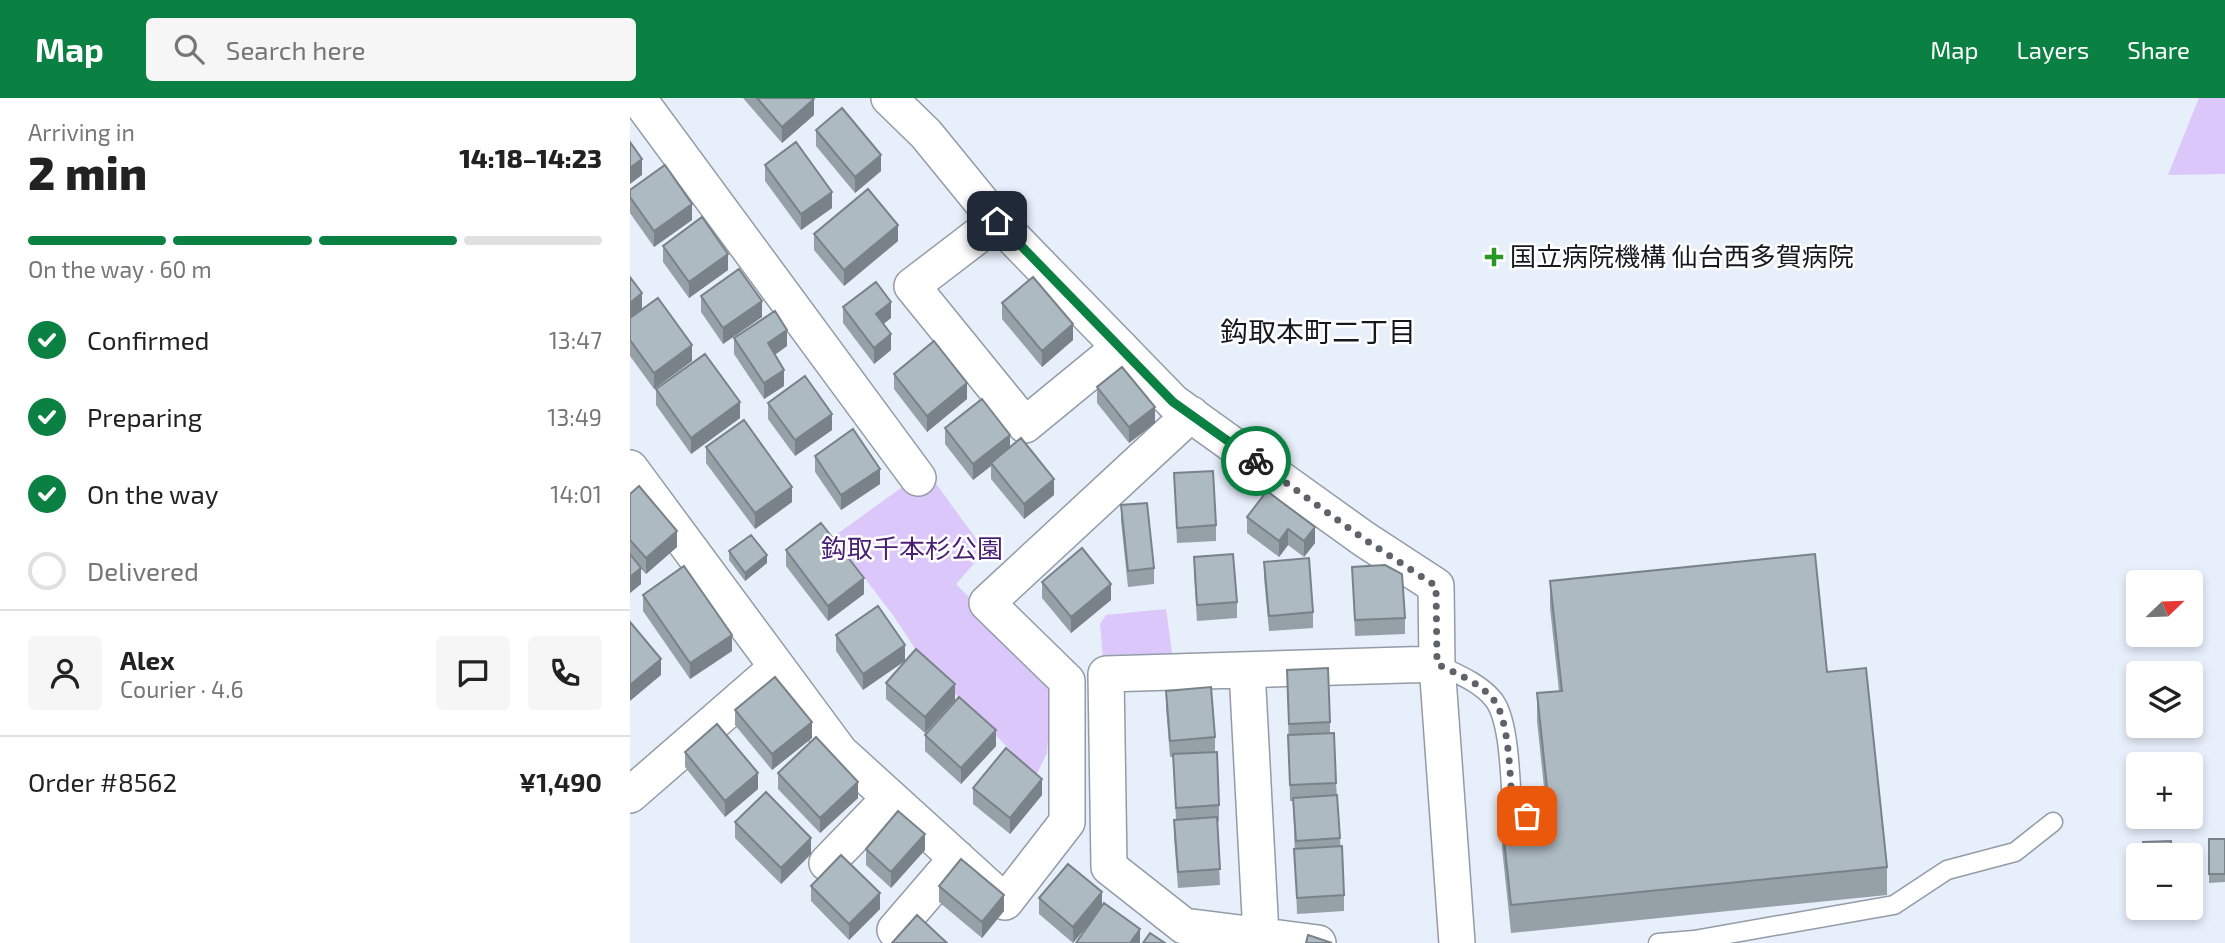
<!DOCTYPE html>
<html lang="en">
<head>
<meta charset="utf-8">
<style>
  :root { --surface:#fff; --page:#f6f6f6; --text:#222; --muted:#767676; --line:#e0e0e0; --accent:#0b8043 }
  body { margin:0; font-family:"Exo 2","Noto Sans JP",sans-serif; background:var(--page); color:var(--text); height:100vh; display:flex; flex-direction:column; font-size:26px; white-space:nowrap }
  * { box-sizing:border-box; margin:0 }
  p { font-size:23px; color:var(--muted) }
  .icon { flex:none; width:38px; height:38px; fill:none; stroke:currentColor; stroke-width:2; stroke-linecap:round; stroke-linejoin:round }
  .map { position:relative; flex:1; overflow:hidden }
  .drawer { display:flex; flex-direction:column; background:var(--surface); width:630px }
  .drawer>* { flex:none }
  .needle { width:46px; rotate:67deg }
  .controls { position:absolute; left:1496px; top:472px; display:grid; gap:14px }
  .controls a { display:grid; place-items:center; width:77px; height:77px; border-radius:7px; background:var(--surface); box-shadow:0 4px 10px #0003; font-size:35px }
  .pin { position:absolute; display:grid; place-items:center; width:60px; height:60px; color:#fff; margin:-30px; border-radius:14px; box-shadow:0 4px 10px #0006 }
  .courier { position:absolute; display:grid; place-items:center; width:70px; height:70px; margin:-35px; border:5px solid #0b8043; border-radius:50%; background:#fff; color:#222; box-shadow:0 2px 9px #0007 }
  .headline em { font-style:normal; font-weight:800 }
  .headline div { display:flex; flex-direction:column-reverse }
  .headline { display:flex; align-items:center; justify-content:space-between; height:119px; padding:0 28px }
  h1 { font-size:46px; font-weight:800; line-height:52px }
  .bar { display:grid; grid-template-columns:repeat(4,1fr); gap:10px 7px; align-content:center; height:84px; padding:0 28px }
  .bar i { height:9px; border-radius:5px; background:var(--line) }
  .bar .selected { background:var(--accent) }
  .bar p { grid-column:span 4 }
  .line { display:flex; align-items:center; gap:18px; padding:0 28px; border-top:2px solid var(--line) }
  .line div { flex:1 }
  .round { display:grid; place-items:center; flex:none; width:74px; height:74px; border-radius:7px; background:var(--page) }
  ol { padding:0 28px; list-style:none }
  li { display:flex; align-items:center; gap:21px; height:77px }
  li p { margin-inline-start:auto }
  li .icon { padding:7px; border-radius:50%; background:var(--accent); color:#fff; stroke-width:4 }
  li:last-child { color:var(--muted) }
  li i { width:38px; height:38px; border:4px solid var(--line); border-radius:50% }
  header { display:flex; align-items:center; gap:42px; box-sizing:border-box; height:98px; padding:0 35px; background:var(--accent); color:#fff }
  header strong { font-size:33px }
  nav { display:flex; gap:38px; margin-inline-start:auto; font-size:24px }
  .search { width:490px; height:63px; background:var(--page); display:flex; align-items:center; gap:18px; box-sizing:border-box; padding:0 24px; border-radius:7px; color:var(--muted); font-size:26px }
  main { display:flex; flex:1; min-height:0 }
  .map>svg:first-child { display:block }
  .green { fill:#dbc7fa }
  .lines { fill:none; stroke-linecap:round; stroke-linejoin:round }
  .service-casing { stroke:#939ba6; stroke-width:21 }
  .minor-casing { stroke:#939ba6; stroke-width:38 }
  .service { stroke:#fff; stroke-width:18 }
  .minor { stroke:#fff; stroke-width:35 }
  .wall { fill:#95a0a7 }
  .shaded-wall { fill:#798288 }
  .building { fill:#adbac2; stroke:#798288; stroke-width:2 }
  .done { stroke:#5e636a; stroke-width:7; stroke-dasharray:0 12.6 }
  .route { stroke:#0b8043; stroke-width:9 }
  .poi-dot { fill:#289724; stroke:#fff; stroke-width:2.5 }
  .labels { text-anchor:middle; stroke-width:5; stroke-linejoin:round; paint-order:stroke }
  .poi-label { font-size:26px; fill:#15181c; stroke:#fff; text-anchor:start }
  .park-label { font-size:26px; fill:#481f73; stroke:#fff }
  .neighbourhood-label { font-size:28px; fill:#15181c; stroke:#fff }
</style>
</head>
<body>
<header>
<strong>Map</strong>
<div class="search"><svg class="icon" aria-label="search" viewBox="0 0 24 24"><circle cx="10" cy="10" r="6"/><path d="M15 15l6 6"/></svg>Search here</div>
<nav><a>Map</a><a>Layers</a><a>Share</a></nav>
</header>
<main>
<section class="drawer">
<div class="headline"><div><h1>2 min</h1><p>Arriving in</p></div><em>14:18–14:23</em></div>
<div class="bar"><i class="selected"></i><i class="selected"></i><i class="selected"></i><i></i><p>On the way · 60 m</p></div>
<ol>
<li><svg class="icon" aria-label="check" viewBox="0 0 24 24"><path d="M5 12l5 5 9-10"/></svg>Confirmed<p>13:47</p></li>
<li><svg class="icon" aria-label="check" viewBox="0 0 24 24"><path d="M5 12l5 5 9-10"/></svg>Preparing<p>13:49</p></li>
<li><svg class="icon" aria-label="check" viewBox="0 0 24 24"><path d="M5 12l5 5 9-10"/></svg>On the way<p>14:01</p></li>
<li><i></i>Delivered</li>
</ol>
<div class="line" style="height:126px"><a class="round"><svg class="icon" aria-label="person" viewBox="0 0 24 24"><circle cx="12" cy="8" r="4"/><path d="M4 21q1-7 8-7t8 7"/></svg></a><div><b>Alex</b><p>Courier · 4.6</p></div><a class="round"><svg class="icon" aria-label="chat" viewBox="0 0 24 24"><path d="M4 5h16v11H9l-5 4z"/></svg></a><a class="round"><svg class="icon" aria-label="phone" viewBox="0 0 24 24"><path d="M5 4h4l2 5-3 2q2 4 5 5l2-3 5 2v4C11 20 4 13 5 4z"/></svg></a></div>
<div class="line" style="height:91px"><div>Order #8562</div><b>¥1,490</b></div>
</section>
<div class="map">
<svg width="1595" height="845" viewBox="0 0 1595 845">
  <rect width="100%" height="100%" fill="#e7effb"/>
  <path class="green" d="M1569,0h26v76l-57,1z
    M296,372l59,81 -29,33 96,98 -5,71 -11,23 -112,-114 -31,-47 -60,-78z
    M536,511l7,51 -69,9 -4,-45 6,-9z"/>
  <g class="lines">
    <defs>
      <path id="service" d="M807,566c18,9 42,18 56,35 18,21 17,89 20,118l28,-3
        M1028,845l36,-3 200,-35 53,-35 68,-18 38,-30"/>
      <path id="minor" d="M8,0l280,380
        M259,0l37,36 71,87 176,181 191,137 72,47 1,78 20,279
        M367,123l-85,65 113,139 95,-78
        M0,370l210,284 165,150 62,-80v-141l-80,-78 204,-189
        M617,572l14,265
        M0,697l146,-127
        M197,765l63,-65
        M265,832l62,-72
        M688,845l-134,-17 -75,-59 -3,-193 331,-10"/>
    </defs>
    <use href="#service" class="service-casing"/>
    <use href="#minor" class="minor-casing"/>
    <use href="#service" class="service"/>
    <use href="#minor" class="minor"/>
  </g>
  <path class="wall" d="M113,0h70l1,17 -32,28z
    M186,32l65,41 -26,22 -39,-47z
    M135,67l67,43 -31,22 -36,-49z
    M0,92l62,30 -38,27 -24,-34z
    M184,136l84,7 -54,45 -30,-36z
    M33,148l65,24 -39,28 -26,-36z
    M0,179l12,32 50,52 -38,28 -24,-33z
    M71,198l61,21 -39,27 -22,-32z
    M372,205l71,37 -31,27 -40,-48z
    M213,209l48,11 -8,6 8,26 -17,14 -31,-41z
    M104,240l53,8 -12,9 9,31 -20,13 -30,-45z
    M264,276l73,25 -40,33 -33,-43z
    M467,289l58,36 -26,20 -32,-40z
    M26,291l84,29 -49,36 -35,-49z
    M138,305l64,27 -37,26 -27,-37z
    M315,330l65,19 44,48 -30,24 -33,-40v-13l-18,14 -28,-36z
    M76,349l86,55 -37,27 -49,-66z
    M185,358l65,28 -39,26 -26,-38z
    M544,375l42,52v16l-39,2z
    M637,393l48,52 -11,14 -16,-12 -9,12 -32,-24v-16z
    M0,396l47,53 -31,27 -5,-5v15l-11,9z
    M491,407l33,63v16l-26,3 -7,-66z
    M156,452l78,44 -36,27 -42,-55z
    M99,453l38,12 -22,18 -16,-21z
    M564,459l43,45v16l-40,3 -3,-48z
    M634,464l49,50v16l-44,3 -5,-53z
    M722,469l53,51v16l-50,2z
    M920,483l277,91 60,195v28l-376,38 -9,-85v-27l45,-5 -10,-95v-28l22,-2 -9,-83z
    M412,484l69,18 -40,33 -29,-35z
    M13,497l89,56 -42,28 -47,-68z
    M248,508l-15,84 -27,-39v-16z
    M657,572l43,52v11l6,50 8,112v16l-47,3 -4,-113h-3z
    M256,585l69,17 -30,33 -39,-34z
    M536,593l49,46v15l4,53v16l-2,1 3,63 -42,3 -4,-52v-16h2l-3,-63h-3l-4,-50z
    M105,612l77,28 -40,32 -37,-45z
    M295,637l71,11 -35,38 -36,-33z
    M55,654l73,37 -33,28 -40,-50z
    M148,675l80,25 -38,35 -42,-44z
    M343,690l69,7 -32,39 -37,-30z
    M105,724l76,32 -30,30 -46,-46z
    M1579,741h16v43l-16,1z
    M236,751l59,1 -34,38 -25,-23z
    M181,788l69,23 -31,31 -38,-39z
    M309,788l65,25 -22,27 -43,-36z
    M409,800l63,8 38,37 -50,-20 -17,20 -34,-29z
    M1514,810h28v6h-28z"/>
  <path class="shaded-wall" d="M184,1v16l-32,28v-16z
    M251,57v16l-26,22v-16z
    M12,61v16l-12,9v-16z
    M202,94v16l-31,22v-16z
    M62,106v16l-38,27v-16z
    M268,127v16l-54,45v-16z
    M98,156v16l-39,28v-16z
    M12,195v16l-12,10v-16z
    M132,203v16l-39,27v-16z
    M261,204v16l-15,12v-16z
    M443,226v16l-31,27v-16z
    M157,232v16l-19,13v-16z
    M261,236v16l-17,14v-16z
    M62,247v16l-38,28v-16z
    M154,272v16l-20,13v-16z
    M337,285v16l-40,33v-16z
    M110,304v16l-49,36v-16z
    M525,309v16l-26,20v-16z
    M202,316v16l-37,26v-16z
    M380,337v16l-19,12v3l-18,14v-16z
    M250,371v15l-39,26v-15z
    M424,381v16l-30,24v-15z
    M162,389v15l-37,27v-16z
    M685,429v16l-11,14v-16z
    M658,431v16l-9,12v-16z
    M47,433v16l-31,27v-16z
    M137,457v8l-22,18v-8z
    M11,470v16l-11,9v-16z
    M234,480v16l-36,27v-15z
    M481,486v16l-40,33v-16z
    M102,537v16l-42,28v-16z
    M275,547v16l-42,29v-16z
    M31,561v16l-31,26v-16z
    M325,586v16l-30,33v-16z
    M182,624v16l-40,32v-16z
    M366,632v16l-35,38v-16z
    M128,675v16l-33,28v-16z
    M412,681v16l-32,39v-16z
    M228,684v16l-38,35v-15z
    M295,736v16l-34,38v-16z
    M181,740v16l-30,30v-16z
    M472,794v16l-29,35v-16z
    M250,795v16l-31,31v-16z
    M374,797v16l-22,27v-16z
    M510,831v14h-10z"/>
  <path class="building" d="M127,0h56l1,1 -32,28z
    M212,10l39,47 -26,22 -39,-47z
    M0,44l12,17 -12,9z
    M166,44l36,50 -31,22 -36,-49z
    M35,67l27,39 -38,27 -24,-34v-7z
    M238,91l30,36 -54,45 -30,-36z
    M72,119l26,37 -39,28 -26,-36z
    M109,171l23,32 -39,27 -22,-32z
    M0,179l12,16 -12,10z
    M403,179l40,47 -31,27 -40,-48z
    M246,184l15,20 -15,12 15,20 -17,14 -31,-41z
    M28,200l34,47 -38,28 -24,-33v-22z
    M145,213l12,19 -19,13 16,27 -20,13 -30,-45z
    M304,243l33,42 -40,33 -33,-42z
    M75,256l35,48 -49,36 -35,-49z
    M492,269l33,40 -26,20 -32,-40z
    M175,278l27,38 -37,26 -27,-37z
    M352,301l28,36 -37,29 -28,-36z
    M114,322l48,67 -37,26 -49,-66z
    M223,331l27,40 -39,26 -26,-39z
    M391,340l33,41 -30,25 -33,-41z
    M583,373l3,54 -39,3 -3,-55z
    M9,388l38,45 -31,27 -16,-18v-46z
    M637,393l48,36 -11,14 -16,-12 -9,12 -32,-24z
    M517,405l7,65 -26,3 -7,-66z
    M191,425l43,55 -36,28 -42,-56z
    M121,437l16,20 -22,18 -16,-22z
    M452,450l29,36 -40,33 -29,-35z
    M0,456l11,14 -11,9z
    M603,456l4,48 -40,3 -3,-48z
    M1185,456l12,118 39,-4 21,199 -376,38 -9,-84 48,-5 -13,-123 25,-2 -12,-110z
    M679,460l4,54 -44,4 -5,-54z
    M755,467l17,9 3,44 -50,2 -3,-53z
    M54,468l48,69 -42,28 -47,-68z
    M248,508l27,39 -42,29 -27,-39z
    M0,524l31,37 -31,26z
    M286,551l39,35 -30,33 -39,-34z
    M698,570l2,54 -41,2 -2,-54z
    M145,579l37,45 -40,32 -37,-44z
    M581,589l4,50 -45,4 -4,-50z
    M329,599l37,33 -35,38 -36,-33z
    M87,626l41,49 -33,28 -40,-49z
    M704,635l2,50 -46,2 -2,-50z
    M186,639l42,45 -38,36 -42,-45z
    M376,650l36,31 -32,39 -37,-30z
    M587,654l2,53 -43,3 -3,-54z
    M136,694l45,46 -30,30 -46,-46z
    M707,697l3,43 -44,3 -3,-43z
    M268,713l27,23 -34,38 -25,-23z
    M587,719l3,52 -42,3 -4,-52z
    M1579,741h16v35h-16z
    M1541,743l1,15h-29v-14z
    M712,748l2,49 -47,3 -3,-49z
    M211,757l39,38 -31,31 -38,-38z
    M331,761l43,36 -22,27 -43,-36z
    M438,766l34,28 -29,35 -34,-29z
    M474,805l36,26 -10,14h-54z
    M287,817l30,28h-55z
    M520,835l15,10h-22z
    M678,837l24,8h-26z"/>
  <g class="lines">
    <path class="done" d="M626,363l108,78 72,47 1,78c18,9 42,18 56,35 18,21 17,89 20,118l14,-1"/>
    <path class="route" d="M367,123l176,181 83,59"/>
  </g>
  <path class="poi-dot" d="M860.5 148.5h7v7h7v7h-7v7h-7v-7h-7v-7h7z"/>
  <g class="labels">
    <g class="poi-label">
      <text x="880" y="168">国立病院機構 仙台西多賀病院</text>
    </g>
    <g class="park-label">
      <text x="282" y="460">鈎取千本杉公園</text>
    </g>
    <g class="neighbourhood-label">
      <text x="688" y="244">鈎取本町二丁目</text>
    </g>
  </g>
</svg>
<div class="controls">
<a><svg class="needle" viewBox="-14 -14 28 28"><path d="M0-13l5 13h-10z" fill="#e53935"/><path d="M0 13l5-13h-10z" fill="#767676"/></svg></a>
<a><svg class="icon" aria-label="layers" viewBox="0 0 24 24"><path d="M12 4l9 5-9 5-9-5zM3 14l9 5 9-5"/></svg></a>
<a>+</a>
<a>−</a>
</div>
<div class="pin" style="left:897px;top:718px;background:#ea580c"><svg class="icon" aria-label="bag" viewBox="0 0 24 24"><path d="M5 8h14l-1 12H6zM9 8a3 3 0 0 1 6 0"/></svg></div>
<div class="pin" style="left:367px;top:123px;background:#1f2937"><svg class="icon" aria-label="home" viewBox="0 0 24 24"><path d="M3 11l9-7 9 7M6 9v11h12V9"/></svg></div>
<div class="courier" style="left:626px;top:363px"><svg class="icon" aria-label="bike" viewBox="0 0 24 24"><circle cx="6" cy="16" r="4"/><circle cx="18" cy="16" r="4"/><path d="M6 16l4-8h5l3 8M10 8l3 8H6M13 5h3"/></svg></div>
</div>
</main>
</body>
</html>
